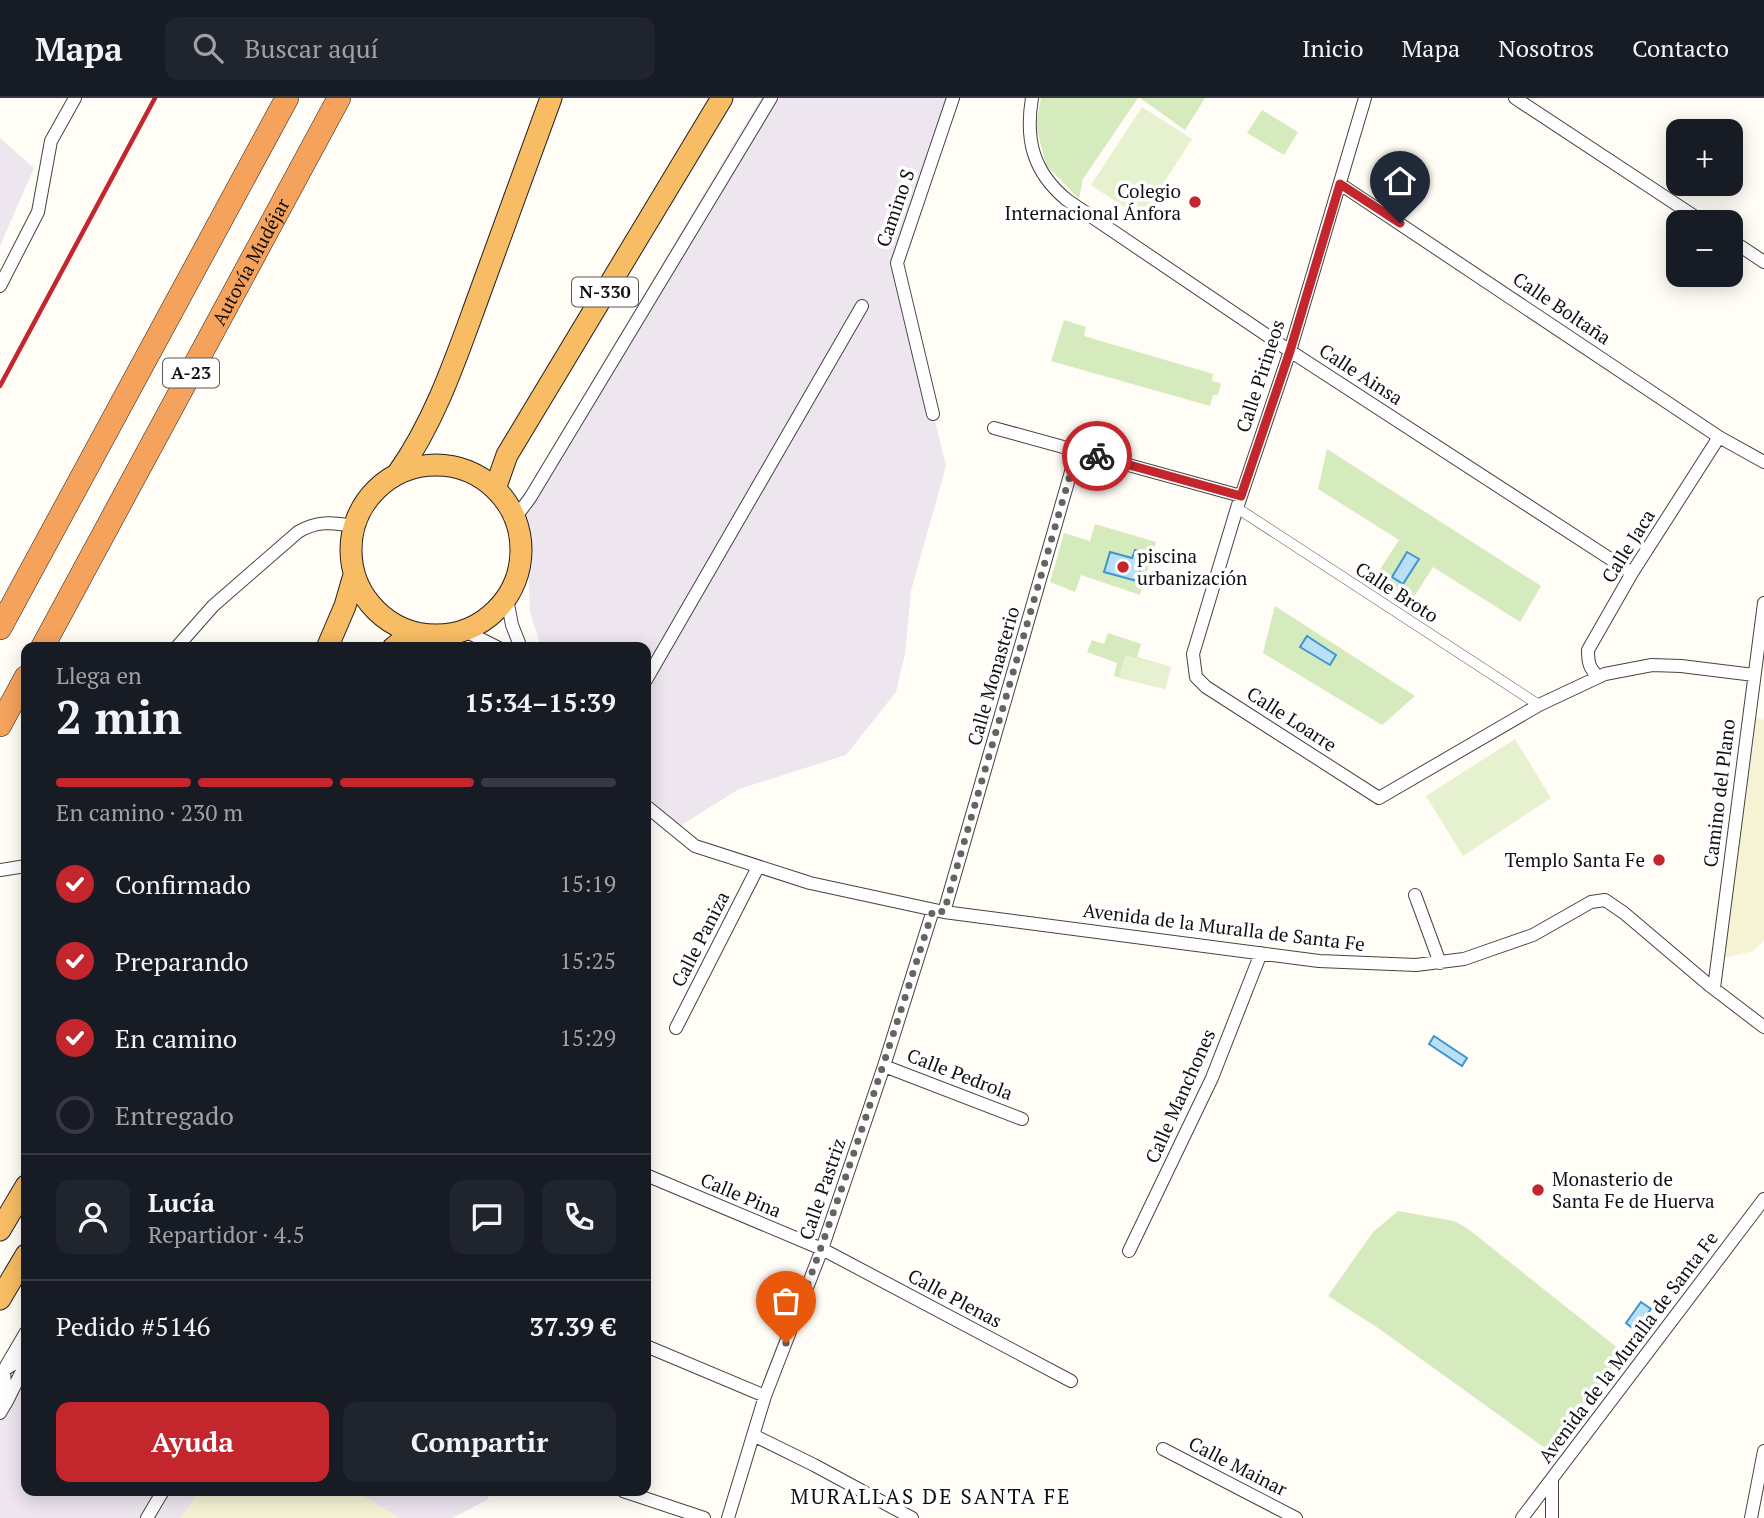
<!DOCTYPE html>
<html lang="es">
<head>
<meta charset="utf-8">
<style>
  :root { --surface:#171b24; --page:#20242c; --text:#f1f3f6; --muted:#9ea1a6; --line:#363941; --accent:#c4262e }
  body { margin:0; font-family:"PT Serif",serif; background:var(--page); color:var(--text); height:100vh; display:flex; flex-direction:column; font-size:26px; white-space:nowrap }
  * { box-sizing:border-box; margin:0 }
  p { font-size:23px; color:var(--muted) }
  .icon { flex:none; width:38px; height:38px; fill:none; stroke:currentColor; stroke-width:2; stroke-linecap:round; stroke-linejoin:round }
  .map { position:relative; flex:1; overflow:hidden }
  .panel { position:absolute; left:21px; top:544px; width:630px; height:854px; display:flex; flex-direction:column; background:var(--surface); border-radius:14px; box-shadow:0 4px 18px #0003 }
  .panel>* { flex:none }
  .controls { position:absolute; left:1666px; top:21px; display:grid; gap:14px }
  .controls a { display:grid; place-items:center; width:77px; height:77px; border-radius:14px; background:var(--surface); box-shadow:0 4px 18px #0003; font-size:35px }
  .pin { position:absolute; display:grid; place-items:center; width:60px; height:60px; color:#fff; margin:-72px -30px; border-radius:50% 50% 50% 0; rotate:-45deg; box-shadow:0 0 7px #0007 }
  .pin .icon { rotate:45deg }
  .courier { position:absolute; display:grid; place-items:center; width:70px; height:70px; margin:-35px; border:5px solid #c4262e; border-radius:50%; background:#fff; color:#222; box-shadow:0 2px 9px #0007 }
  .summary em { font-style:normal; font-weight:600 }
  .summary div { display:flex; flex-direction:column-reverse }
  .summary { display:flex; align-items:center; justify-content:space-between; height:119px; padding:0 35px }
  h1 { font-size:46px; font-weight:600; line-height:52px }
  .bar { display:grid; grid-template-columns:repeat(4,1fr); gap:10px 7px; align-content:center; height:84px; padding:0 35px }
  .bar i { height:9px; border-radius:5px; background:var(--line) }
  .bar .active { background:var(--accent) }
  .bar p { grid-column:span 4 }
  .line { display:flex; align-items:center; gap:18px; padding:0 35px; border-top:2px solid var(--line) }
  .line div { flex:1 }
  .round { display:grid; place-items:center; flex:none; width:74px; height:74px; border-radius:14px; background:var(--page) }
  ol { padding:0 35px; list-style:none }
  li { display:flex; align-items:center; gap:21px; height:77px }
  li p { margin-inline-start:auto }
  li .icon { padding:7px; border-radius:50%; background:var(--accent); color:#fff; stroke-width:4 }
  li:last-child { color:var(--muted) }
  li i { width:38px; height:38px; border:4px solid var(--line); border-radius:50% }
  .button { display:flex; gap:14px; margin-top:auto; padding:14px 35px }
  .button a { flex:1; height:80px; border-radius:14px; background:var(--accent); color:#fff; font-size:28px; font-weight:600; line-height:80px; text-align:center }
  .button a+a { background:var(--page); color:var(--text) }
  header { display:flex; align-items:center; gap:42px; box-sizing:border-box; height:98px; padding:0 35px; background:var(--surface); border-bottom:2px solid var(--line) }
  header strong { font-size:33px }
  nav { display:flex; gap:38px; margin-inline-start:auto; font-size:24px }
  .search { width:490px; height:63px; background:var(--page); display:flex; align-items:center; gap:18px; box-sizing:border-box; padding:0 24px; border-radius:14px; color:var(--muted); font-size:26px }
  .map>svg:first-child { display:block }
  .industrial { fill:#eee6ef }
  .farmland { fill:#f6f3d4 }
  .green { fill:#d5ebbd }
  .pitch { fill:#e6f2cf }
  .water { fill:#b9e0f7; stroke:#3f96cf; stroke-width:2 }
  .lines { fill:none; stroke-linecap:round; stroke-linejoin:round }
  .pedestrian-casing { stroke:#444; stroke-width:11 }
  .minor-casing { stroke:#444; stroke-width:14 }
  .trunk-casing { stroke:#222; stroke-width:23 }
  .motorway-casing { stroke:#222; stroke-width:24 }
  .pedestrian { stroke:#fff; stroke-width:10 }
  .minor { stroke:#fff; stroke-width:12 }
  .trunk { stroke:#f7bc64; stroke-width:21 }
  .motorway { stroke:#f5a25d; stroke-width:23 }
  .rail { stroke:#c4262e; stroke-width:4.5 }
  .done { stroke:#646461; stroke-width:7; stroke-dasharray:0 12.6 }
  .route { stroke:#c4262e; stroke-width:9 }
  .poi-dot { fill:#c4262e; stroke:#fff; stroke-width:2.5 }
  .labels { text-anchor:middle; stroke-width:7; stroke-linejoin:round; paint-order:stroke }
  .shield { fill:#fff; stroke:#585858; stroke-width:2 }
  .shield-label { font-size:18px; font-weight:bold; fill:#111 }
  .poi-label { font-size:19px; fill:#111; stroke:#fff; text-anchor:end }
  .street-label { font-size:19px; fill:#111; stroke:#fff }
  .neighbourhood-label { font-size:21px; letter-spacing:2px; fill:#111; stroke:#fff }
</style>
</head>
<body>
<header>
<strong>Mapa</strong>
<div class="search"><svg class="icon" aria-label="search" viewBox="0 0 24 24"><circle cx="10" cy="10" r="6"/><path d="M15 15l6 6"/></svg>Buscar aquí</div>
<nav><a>Inicio</a><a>Mapa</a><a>Nosotros</a><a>Contacto</a></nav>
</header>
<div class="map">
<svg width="1764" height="1420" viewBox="0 0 1764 1420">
  <rect width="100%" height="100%" fill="#fffdf5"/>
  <path class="industrial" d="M761,0h199l-62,168 48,200 -35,125 -6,63 -9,38 -50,63 -107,34 -64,40 -29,-36v-145l-105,-1 -11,-35 -5,-118z
    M0,40l34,30 -34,78z
    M26,1223v170h173l-18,27h-181v-143z
    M354,1393h138l-5,9 -35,18h-52z"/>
  <path class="farmland" d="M1749,617l15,5v221l-11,10 -36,9z
    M199,1393h155l46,27h-219z"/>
  <path class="green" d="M1041,0h97l-55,81 -4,20 -33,-34 -10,-39z
    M1140,0h65l-20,32z
    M1262,12l36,22 -14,23 -37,-22z
    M1064,222l22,7 -2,9 129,38 -1,7 9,2 -3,12h-5l-3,11 -159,-45z
    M1327,351l214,137 -21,36 -87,-55 -21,33 -37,-23 24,-37 -81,-51z
    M1095,426l61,18 -16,53 -59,-20 -6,17 -25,-10 14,-49 26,8z
    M1275,508l140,90 -33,29 -119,-72z
    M1108,535l33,11 -4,13 34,10 -6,22 -51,-13 3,-13 -30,-11 5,-12 12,4z
    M1398,1113l56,10 13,7 157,125 -75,98 -171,-123 -50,-32 45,-64z"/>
  <path class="pitch" d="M1142,9l50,32 -51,79 -50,-33z
    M1125,557l46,12 -6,22 -46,-11z
    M1515,641l36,59 -88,58 -37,-60z"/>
  <path class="water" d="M1135,452l10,3 -8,28 -33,-9 6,-20 22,6z
    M1407,454l12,7 -16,25 -11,-7z
    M1307,538l29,19 -6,10 -30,-18z
    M1434,938l33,22 -5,8 -33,-22z
    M1641,1204l10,7 -16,21 -9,-7z"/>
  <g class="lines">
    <defs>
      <path id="pedestrian" d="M1237,410l302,197"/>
      <path id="minor" d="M1032,0c-7,42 1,74 35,102l223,151 342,222
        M1365,0l-75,253 -53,157 -44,146 3,23 10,10 173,111 160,-93 66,-31 47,-9 29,1 73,9
        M1515,0l188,124
        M1340,86l379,253 45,25
        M1731,142l33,22
        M0,188l38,-74 13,-71 24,-43
        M933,316l-36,-151 56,-165
        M994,330l247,68
        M515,420l15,-20 241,-400
        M507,501l5,26 9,23
        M465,533l34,17
        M176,550l37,-42 85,-74c18,-11 34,-10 55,-6
        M1599,579c-10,-8 -11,-15 -11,-27l44,-77 87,-136
        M646,582l216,-374
        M646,708l49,40 115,37 134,29 375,49 97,4 48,-6 69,-24 58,-33 14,-2 19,13 85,72 55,42
        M0,772l26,-4
        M1415,797l25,68
        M944,814l133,-461
        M1714,890l50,-385
        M676,930l82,-161
        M884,968l138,53
        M646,1077l176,74 249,132
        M1129,1153l83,-173 49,-125
        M646,1248l119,50
        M6,1268l20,-34
        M6,1305l20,-40
        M0,1315l6,-10 -2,-33 22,-14
        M753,1337l61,30 98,53
        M1163,1351l133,69
        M623,1393l81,27
        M147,1420l16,-27
        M728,1420l37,-122 57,-147 62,-183 49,-156
        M1522,1420l242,-319
        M1552,1420v-38
        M1751,1420l13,-67"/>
      <path id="trunk" d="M351 452a85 85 0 1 1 170 0a85 85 0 1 1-170 0Z
        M398,375c37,-52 58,-115 80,-175 24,-66 48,-133 73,-200
        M495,391l12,-34 215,-357
        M327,550l18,-42 9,-31
        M393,550l20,-16
        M0,1132l26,-44
        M0,1201l26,-44"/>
      <g id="motorway">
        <path d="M0,530l287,-530"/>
        <path id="s1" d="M42,550l297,-550"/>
        <path d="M0,627l26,-48"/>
      </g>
    </defs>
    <use href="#pedestrian" class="pedestrian-casing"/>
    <use href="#minor" class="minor-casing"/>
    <use href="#trunk" class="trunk-casing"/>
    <use href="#motorway" class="motorway-casing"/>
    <use href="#pedestrian" class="pedestrian"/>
    <use href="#minor" class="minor"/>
    <use href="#trunk" class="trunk"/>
    <use href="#motorway" class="motorway"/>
    <path class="rail" d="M0,288l155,-288"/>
  </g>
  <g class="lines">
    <path class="done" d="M786,1245c54,-143 101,-288 147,-433l11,2 133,-461 20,5"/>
    <path class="route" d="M1097,358l144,40 49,-145 50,-167 60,39"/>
  </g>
  <g class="poi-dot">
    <circle cx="1195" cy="104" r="7"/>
    <circle cx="1123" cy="469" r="7"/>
    <circle cx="1659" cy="762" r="7"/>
    <circle cx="1538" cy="1092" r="7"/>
  </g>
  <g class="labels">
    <g class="shield">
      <rect x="572" y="179.5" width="66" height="29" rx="5"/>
      <rect x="163" y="260.5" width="56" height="29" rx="5"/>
    </g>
    <g class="shield-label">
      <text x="605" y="200">N-330</text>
      <text x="191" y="281">A-23</text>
    </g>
    <g class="poi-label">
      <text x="1181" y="100">Colegio<tspan x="1181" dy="22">Internacional Ánfora</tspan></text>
      <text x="1137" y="465" text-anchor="start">piscina<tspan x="1137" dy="22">urbanización</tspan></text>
      <text x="1645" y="769">Templo Santa Fe</text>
      <text x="1552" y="1088" text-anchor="start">Monasterio de<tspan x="1552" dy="22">Santa Fe de Huerva</tspan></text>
    </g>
    <g class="street-label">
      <text transform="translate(895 110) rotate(-71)" y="7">Camino S</text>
      <text dy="7" stroke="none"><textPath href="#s1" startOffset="439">Autovía Mudéjar</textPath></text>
      <text transform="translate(1562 210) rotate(34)" y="7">Calle Boltaña</text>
      <text transform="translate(1361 276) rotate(33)" y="7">Calle Ainsa</text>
      <text transform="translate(1260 278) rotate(-72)" y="7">Calle Pirineos</text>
      <text transform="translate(1628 448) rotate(-58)" y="7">Calle Jaca</text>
      <text transform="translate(1397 494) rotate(33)" y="7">Calle Broto</text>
      <text transform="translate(993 578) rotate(-74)" y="7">Calle Monasterio</text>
      <text transform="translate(1292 621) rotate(33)" y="7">Calle Loarre</text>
      <text transform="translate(1719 695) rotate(-83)" y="7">Camino del Plano</text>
      <text transform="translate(1224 829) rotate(7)" y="7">Avenida de la Muralla de Santa Fe</text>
      <text transform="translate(700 841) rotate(-63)" y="7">Calle Paniza</text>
      <text transform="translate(960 976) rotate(21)" y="7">Calle Pedrola</text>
      <text transform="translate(1180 998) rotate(-66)" y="7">Calle Manchones</text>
      <text transform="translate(822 1091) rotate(-71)" y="7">Calle Pastriz</text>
      <text transform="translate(741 1097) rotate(23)" y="7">Calle Pina</text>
      <text transform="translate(955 1200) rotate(28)" y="7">Calle Plenas</text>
      <text transform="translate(1628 1249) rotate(-53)" y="7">Avenida de la Muralla de Santa Fe</text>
      <text transform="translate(1238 1368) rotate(27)" y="7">Calle Mainar</text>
    </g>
    <g class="neighbourhood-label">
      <text x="931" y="1406">MURALLAS DE SANTA FE</text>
    </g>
  </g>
</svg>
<div class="controls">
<a>+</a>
<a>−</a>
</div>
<div class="pin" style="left:786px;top:1245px;background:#ea580c"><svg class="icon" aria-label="bag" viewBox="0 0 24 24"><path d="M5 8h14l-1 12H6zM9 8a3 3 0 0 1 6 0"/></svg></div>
<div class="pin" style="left:1400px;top:125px;background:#1f2937"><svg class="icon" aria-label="home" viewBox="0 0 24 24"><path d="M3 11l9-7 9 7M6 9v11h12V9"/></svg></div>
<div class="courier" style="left:1097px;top:358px"><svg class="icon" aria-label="bike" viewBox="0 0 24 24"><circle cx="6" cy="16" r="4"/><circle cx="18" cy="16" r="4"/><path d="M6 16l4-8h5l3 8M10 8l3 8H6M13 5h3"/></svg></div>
<section class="panel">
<div class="summary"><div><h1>2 min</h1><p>Llega en</p></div><em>15:34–15:39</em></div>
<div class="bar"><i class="active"></i><i class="active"></i><i class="active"></i><i></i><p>En camino · 230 m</p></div>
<ol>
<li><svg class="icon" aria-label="check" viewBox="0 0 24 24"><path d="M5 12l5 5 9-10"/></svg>Confirmado<p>15:19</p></li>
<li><svg class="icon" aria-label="check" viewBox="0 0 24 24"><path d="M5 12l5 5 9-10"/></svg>Preparando<p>15:25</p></li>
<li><svg class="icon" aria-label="check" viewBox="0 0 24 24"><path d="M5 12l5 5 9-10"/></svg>En camino<p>15:29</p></li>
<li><i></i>Entregado</li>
</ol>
<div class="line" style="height:126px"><a class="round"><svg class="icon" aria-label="person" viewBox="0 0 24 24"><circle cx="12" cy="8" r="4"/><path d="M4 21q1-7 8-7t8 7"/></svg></a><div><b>Lucía</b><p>Repartidor · 4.5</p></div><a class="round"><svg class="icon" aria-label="chat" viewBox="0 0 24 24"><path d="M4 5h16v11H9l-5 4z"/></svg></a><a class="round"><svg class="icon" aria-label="phone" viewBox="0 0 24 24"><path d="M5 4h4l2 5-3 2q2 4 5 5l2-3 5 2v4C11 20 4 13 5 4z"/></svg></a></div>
<div class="line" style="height:91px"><div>Pedido #5146</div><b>37.39 €</b></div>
<div class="button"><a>Ayuda</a><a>Compartir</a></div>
</section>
</div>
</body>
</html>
